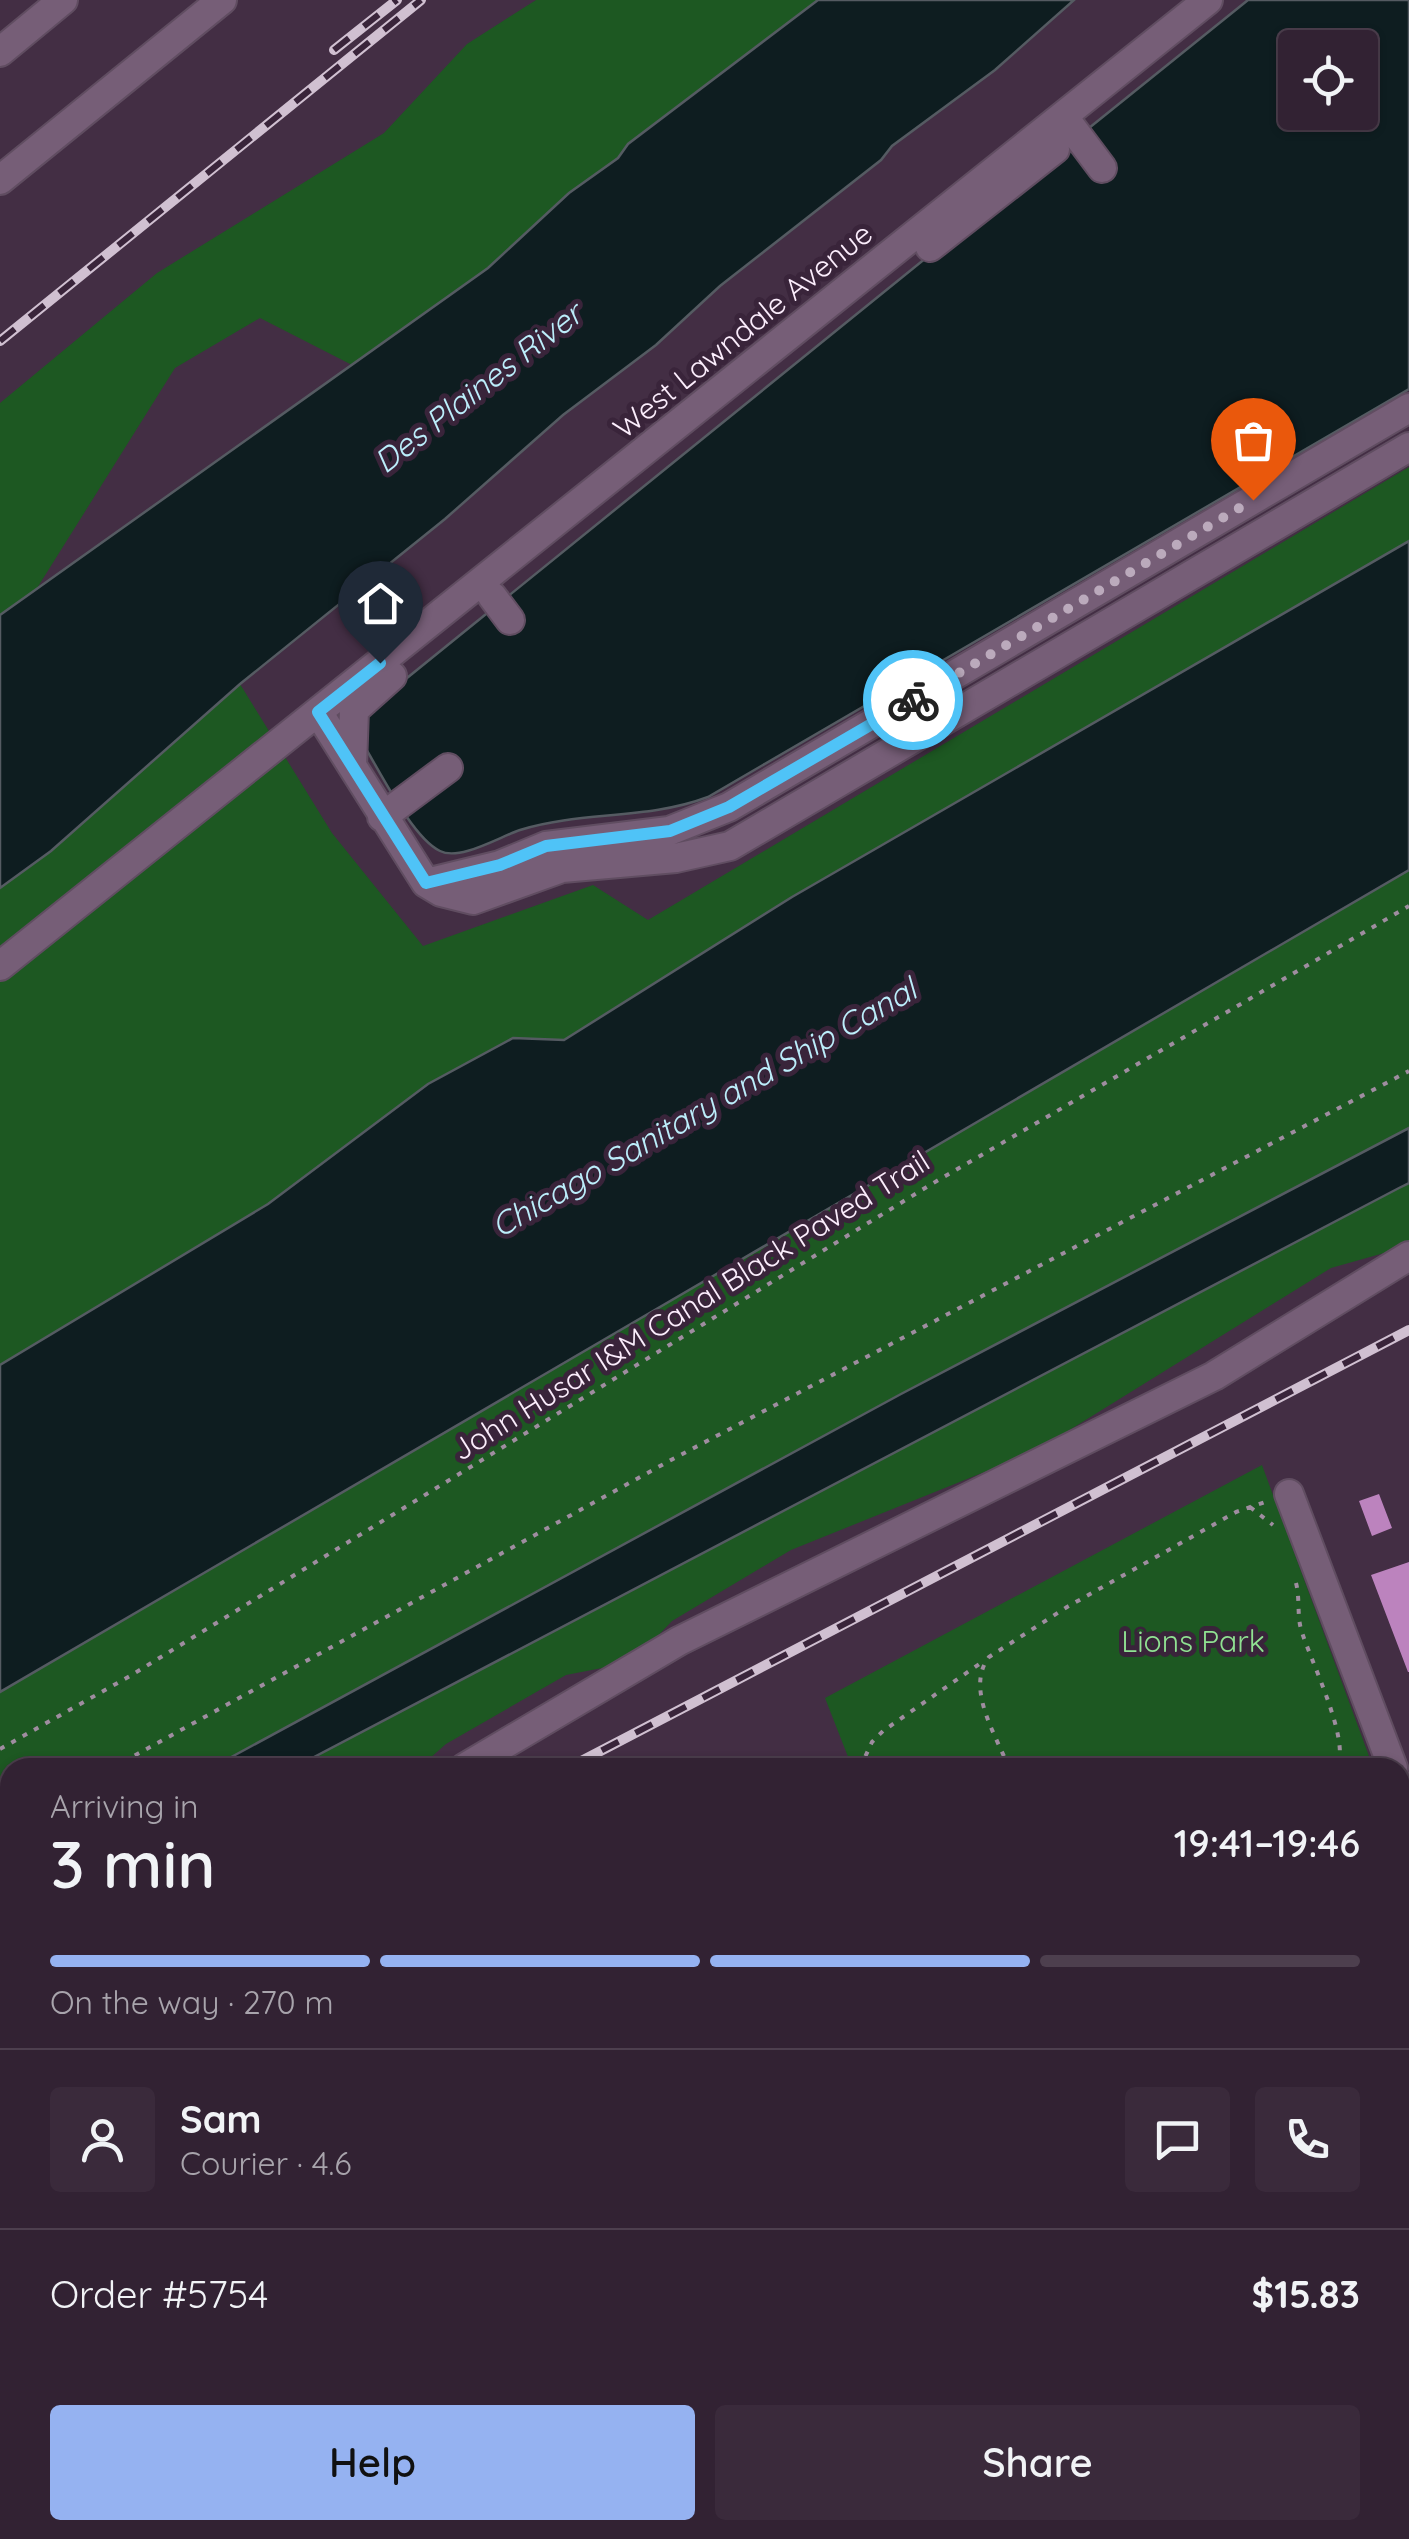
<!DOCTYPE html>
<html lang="en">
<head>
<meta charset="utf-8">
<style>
  :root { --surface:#322233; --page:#3a2a3b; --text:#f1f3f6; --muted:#a8a4ac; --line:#4d3f4e; --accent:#95b2f1 }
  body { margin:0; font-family:Quicksand,sans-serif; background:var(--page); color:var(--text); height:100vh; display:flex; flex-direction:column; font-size:38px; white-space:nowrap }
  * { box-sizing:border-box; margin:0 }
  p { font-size:32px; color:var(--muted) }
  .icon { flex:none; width:55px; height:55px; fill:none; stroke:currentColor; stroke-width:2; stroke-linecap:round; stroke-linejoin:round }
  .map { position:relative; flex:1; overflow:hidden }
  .drawer { position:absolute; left:0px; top:1758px; width:1410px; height:782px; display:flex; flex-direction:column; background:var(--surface); border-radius:30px 30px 0 0; box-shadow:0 2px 8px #0004,0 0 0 2px var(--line) }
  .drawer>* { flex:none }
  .buttons { position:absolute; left:1278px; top:30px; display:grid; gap:20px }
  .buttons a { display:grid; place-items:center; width:100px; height:100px; border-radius:10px; background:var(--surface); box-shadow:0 2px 8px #0004,0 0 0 2px var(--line); font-size:50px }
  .pin { position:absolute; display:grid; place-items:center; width:85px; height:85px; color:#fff; margin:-102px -42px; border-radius:50% 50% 50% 0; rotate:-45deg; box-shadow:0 0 10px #0007 }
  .pin .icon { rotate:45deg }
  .courier { position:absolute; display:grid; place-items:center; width:100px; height:100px; margin:-50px; border:8px solid #4fc3f7; border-radius:50%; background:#fff; color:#222; box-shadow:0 2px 12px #0007 }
  .overview em { font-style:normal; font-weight:600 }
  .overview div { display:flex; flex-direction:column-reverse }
  .overview { display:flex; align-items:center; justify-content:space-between; height:170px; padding:0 50px }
  h1 { font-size:65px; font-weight:600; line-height:75px }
  .bar { display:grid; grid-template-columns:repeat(4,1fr); gap:15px 10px; align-content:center; height:120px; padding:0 50px }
  .bar i { height:12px; border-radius:8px; background:var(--line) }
  .bar .selected { background:var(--accent) }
  .bar p { grid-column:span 4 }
  .line { display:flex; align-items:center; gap:25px; padding:0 50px; border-top:2px solid var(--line) }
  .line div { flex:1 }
  .round { display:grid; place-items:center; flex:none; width:105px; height:105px; border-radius:10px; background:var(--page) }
  .cta { display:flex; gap:20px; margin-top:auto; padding:20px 50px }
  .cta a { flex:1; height:115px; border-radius:10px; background:var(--accent); color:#111; font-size:40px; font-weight:600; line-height:115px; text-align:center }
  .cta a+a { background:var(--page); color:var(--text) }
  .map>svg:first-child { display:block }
  .commercial { fill:#403b4c }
  .green { fill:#1d5822 }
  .water { fill:#0e1d20; stroke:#555b62; stroke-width:2.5; fill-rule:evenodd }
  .building { fill:#bc83be }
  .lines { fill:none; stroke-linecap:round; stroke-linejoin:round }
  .minor-casing { stroke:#604d61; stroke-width:32 }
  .major-casing { stroke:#604d61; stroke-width:35 }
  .path { stroke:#9f8da0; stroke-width:4; stroke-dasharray:5 8; stroke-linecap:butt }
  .minor { stroke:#765e77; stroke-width:28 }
  .major { stroke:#c47b79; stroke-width:30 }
  .rail-casing { stroke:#d0c0d1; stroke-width:10 }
  .rail { stroke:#39243a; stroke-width:6; stroke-dasharray:19; stroke-linecap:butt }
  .done { stroke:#bbaabc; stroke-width:10; stroke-dasharray:0 18 }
  .route { stroke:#4fc3f7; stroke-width:12 }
  .labels { text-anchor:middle; stroke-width:10; stroke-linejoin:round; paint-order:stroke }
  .street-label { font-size:30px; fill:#fbedfc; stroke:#39243a }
  .park-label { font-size:30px; fill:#90e292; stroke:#39243a }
  .water-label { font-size:32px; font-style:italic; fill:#bceefb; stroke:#39243a }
</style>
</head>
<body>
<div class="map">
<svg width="1409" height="2539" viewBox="0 0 1409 2539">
  <rect width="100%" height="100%" fill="#432e44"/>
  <path class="commercial" d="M1409,2098v217l-9,3v-216z
    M575,2530h197l4,9h-198z"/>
  <path class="green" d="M536,0h282l-190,144 -10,14 -49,35 -81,75 -136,97 -92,-47 -85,50 -141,225 -34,22v-212l157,-130 227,-140 83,-89z
    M1409,467v74l-617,356 -228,143 -51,-2 -85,46 -160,120 -268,161v-477l51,-37 189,-167 92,149 91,113 170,-61 55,35z
    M1409,870v258l-508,266 -688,373 -203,1v102l-10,5v-183z
    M1409,1183v63l-78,22 -297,184 -243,98 -119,71 -39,41 -67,13 -120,69 -26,23 -125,1z
    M1262,1465l111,302h-521l-27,-69z
    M10,1917v69l-10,3v-67z
    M876,2530h74l4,9h-102z"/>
  <path class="water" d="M818,0h256l-79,70 -103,76 -11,14 -161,126 -64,59 -93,70 -118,104 -205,165 -189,167 -51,37v-273l488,-347 81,-75 49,-35 10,-14z
    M1248,0h161v389l-701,408c-61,23 -127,14 -188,33 -21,7 -60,31 -80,21 -29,-14 -62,-84 -80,-112l5,-27 703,-569 37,8 -16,-23zM1295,48h65v64h-65z
    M1409,541v329l-1409,822v-327l268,-161 160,-120 85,-46 51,2 228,-143z
    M1409,1128v55l-10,5 -1104,579h-82l688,-373z
    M10,1870v47l-10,5v-47z"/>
  <path class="building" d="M1379,1494l13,34 -20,8 -13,-35z
    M1409,1562v110h-1l-37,-97z"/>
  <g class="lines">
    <defs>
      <path id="minor" d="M0,52l63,-52
        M1063,116l39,52
        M0,180l222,-180
        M930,247l125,-98
        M492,596l18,24
        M318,712l108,171 15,9 32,8 89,-32 114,-10 54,-12 679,-399
        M352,766l2,-56 38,-34
        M382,817l66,-49
        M426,883l74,-18 46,-19 123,-15 60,-24 680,-399
        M0,966l1208,-966
        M1289,1494l104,274
        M464,1768l215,-127 535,-265 195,-120
        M1400,1785l9,23
        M0,2013l10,-5
        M1400,2097l9,-3
        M0,2267l10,2
        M581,2530l4,9
        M216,2533l35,2 21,-5
        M0,2535l10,-48
        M668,2539l4,-9"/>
      <path id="major" d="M1400,2323l9,-4
        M832,2539l23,-9"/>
    </defs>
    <use href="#minor" class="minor-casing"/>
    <use href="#major" class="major-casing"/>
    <path class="path" d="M1250,1507l23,18
      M1296,1583c4,15 1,32 5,46 8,29 52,115 35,139
      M0,1749l130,-73 800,-491 479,-279
      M112,1768l559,-308 738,-389
      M860,1768l12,-26 11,-11 102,-71
      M1009,1768c-13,-33 -44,-80 -20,-111l78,-50 169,-95 32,-11
      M0,1829l10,-6
      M421,2530l3,9
      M491,2530l4,9"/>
    <use href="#minor" class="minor"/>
    <use href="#major" class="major"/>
    <defs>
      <path id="rail" d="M334,50l63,-50
        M0,341l421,-341
        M568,1768l841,-438
        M0,2063l10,-5"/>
    </defs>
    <use href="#rail" class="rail-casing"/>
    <use href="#rail" class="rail"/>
  </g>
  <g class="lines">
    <path class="done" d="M913,700l340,-200"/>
    <path class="route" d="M380,663l-62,49 108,171 74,-18 46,-19 124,-15 59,-24 184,-107"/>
  </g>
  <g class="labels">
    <g class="street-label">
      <text transform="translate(743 331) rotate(-39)" y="10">West Lawndale Avenue</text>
      <text transform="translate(691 1306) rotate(-32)" y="10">John Husar I&amp;M Canal Black Paved Trail</text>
    </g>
    <g class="park-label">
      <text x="1193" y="1652">Lions Park</text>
    </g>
    <g class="water-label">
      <text transform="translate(478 388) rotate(-38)" y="11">Des Plaines River</text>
      <text transform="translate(704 1108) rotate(-30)" y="11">Chicago Sanitary and Ship Canal</text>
    </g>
  </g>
</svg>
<div class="buttons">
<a><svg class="icon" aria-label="locate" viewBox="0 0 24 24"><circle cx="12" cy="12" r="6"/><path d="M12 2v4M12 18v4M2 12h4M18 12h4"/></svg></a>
</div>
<div class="pin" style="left:1253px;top:500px;background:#ea580c"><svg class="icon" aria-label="bag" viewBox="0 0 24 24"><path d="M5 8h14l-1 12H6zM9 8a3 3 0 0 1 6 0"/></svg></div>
<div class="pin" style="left:380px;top:663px;background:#1f2937"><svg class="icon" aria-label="home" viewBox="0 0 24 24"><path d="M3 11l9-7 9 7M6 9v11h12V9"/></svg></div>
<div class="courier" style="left:913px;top:700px"><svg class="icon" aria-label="bike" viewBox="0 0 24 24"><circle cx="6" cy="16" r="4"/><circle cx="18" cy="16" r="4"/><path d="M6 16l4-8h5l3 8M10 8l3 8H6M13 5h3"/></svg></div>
<section class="drawer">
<div class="overview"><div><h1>3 min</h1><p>Arriving in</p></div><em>19:41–19:46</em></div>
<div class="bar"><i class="selected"></i><i class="selected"></i><i class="selected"></i><i></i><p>On the way · 270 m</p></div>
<div class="line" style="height:180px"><a class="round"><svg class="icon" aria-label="person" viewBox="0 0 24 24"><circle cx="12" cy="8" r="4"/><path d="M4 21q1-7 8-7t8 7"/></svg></a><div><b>Sam</b><p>Courier · 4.6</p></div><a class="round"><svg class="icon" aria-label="chat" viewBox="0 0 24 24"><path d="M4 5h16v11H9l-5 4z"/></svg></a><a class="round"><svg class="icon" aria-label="phone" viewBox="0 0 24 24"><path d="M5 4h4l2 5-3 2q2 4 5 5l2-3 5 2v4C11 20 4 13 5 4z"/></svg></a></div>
<div class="line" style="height:130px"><div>Order #5754</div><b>$15.83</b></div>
<div class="cta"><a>Help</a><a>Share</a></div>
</section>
</div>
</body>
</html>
